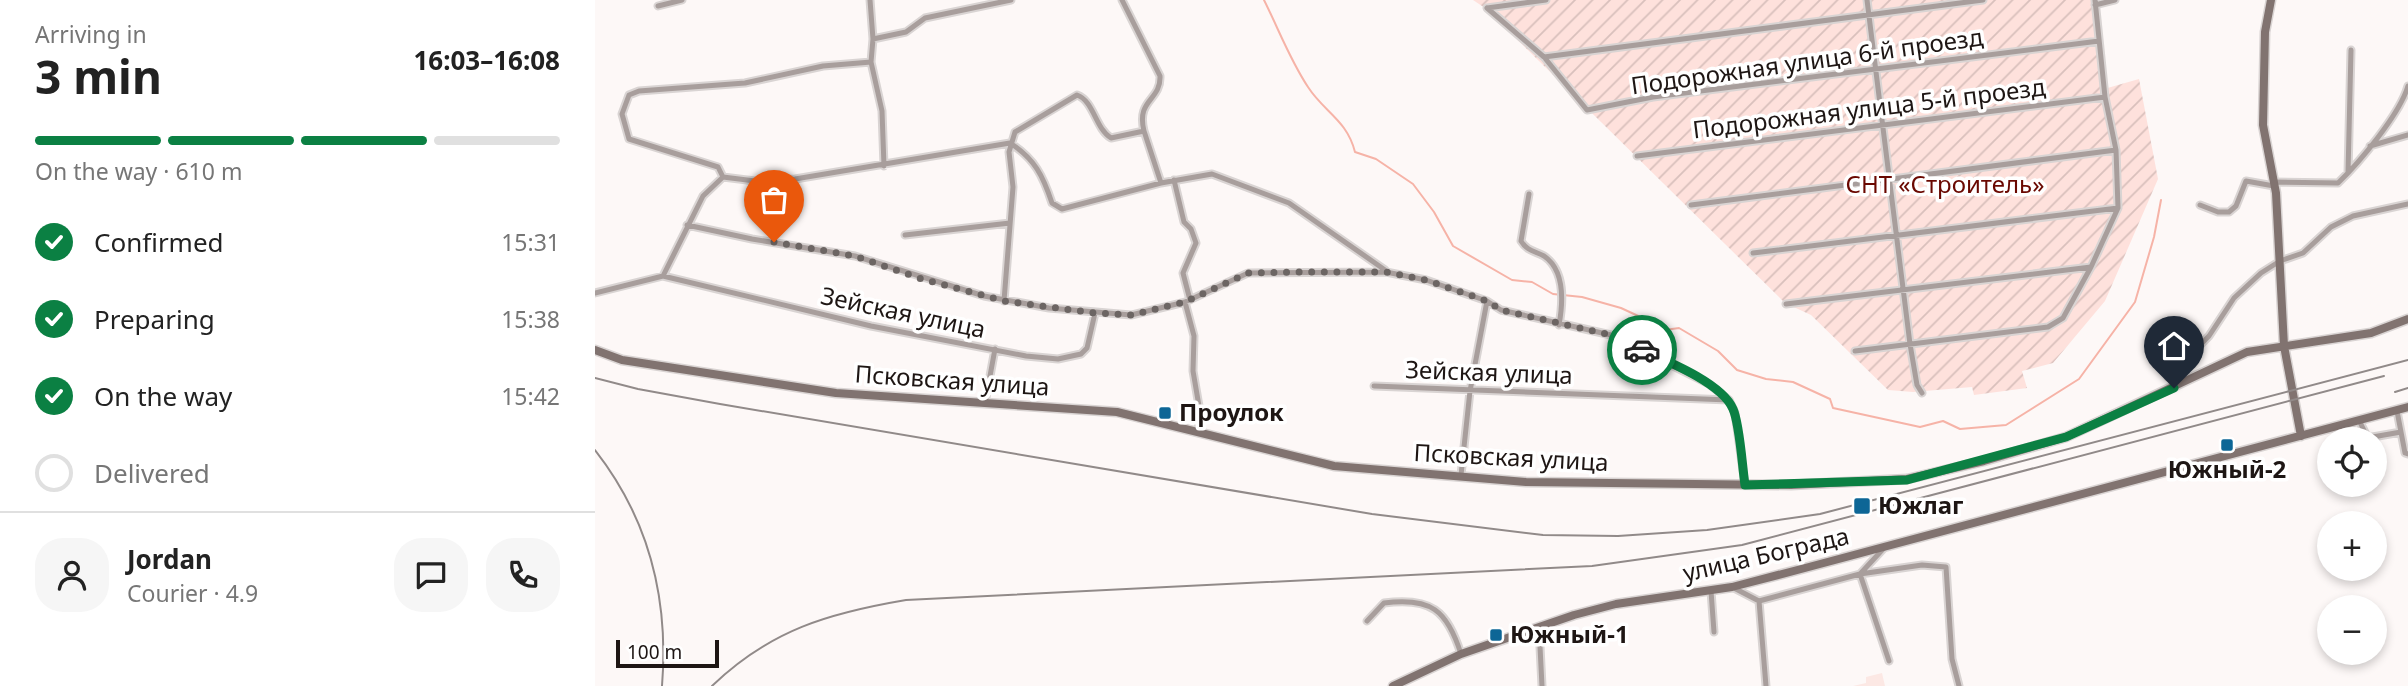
<!DOCTYPE html>
<html lang="en">
<head>
<meta charset="utf-8">
<style>
  :root { --surface:#fff; --page:#f6f6f6; --text:#222; --muted:#767676; --line:#e0e0e0; --accent:#0b8043 }
  body { margin:0; font-family:"Noto Sans",sans-serif; background:var(--page); color:var(--text); height:100vh; display:flex; flex-direction:column; font-size:26px; white-space:nowrap }
  * { box-sizing:border-box; margin:0 }
  p { font-size:23px; color:var(--muted) }
  .icon { flex:none; width:38px; height:38px; fill:none; stroke:currentColor; stroke-width:2; stroke-linecap:round; stroke-linejoin:round }
  .map { position:relative; flex:1; overflow:hidden }
  .details { display:flex; flex-direction:column; background:var(--surface); width:595px }
  .details>* { flex:none }
  .tools { position:absolute; left:1722px; top:427px; display:grid; gap:14px }
  .tools a { display:grid; place-items:center; width:70px; height:70px; border-radius:50%; background:var(--surface); box-shadow:0 4px 10px #0003; font-size:35px }
  .scale { position:absolute; left:21px; bottom:18px; width:103px; box-sizing:border-box; padding-left:7px; border:4px solid #1e1614; border-top:0; font-size:19px; line-height:24px; white-space:nowrap; color:#1e1614; -webkit-text-stroke:5px #fff; paint-order:stroke }
  .pin { position:absolute; display:grid; place-items:center; width:60px; height:60px; color:#fff; margin:-72px -30px; border-radius:50% 50% 50% 0; rotate:-45deg; box-shadow:0 0 7px #0007 }
  .pin .icon { rotate:45deg }
  .courier { position:absolute; display:grid; place-items:center; width:70px; height:70px; margin:-35px; border:5px solid #0b8043; border-radius:50%; background:#fff; color:#222; box-shadow:0 2px 9px #0007 }
  .overview em { font-style:normal; font-weight:700 }
  .overview div { display:flex; flex-direction:column-reverse }
  .overview { display:flex; align-items:center; justify-content:space-between; height:119px; padding:0 35px }
  h1 { font-size:46px; font-weight:700; line-height:52px }
  .bar { display:grid; grid-template-columns:repeat(4,1fr); gap:10px 7px; align-content:center; height:84px; padding:0 35px }
  .bar i { height:9px; border-radius:5px; background:var(--line) }
  .bar .active { background:var(--accent) }
  .bar p { grid-column:span 4 }
  .line { display:flex; align-items:center; gap:18px; padding:0 35px; border-top:2px solid var(--line) }
  .line div { flex:1 }
  .round { display:grid; place-items:center; flex:none; width:74px; height:74px; border-radius:28px; background:var(--page) }
  ol { padding:0 35px; list-style:none }
  li { display:flex; align-items:center; gap:21px; height:77px }
  li p { margin-inline-start:auto }
  li .icon { padding:7px; border-radius:50%; background:var(--accent); color:#fff; stroke-width:4 }
  li:last-child { color:var(--muted) }
  li i { width:38px; height:38px; border:4px solid var(--line); border-radius:50% }
  main { display:flex; flex:1; min-height:0 }
  .map>svg:first-child { display:block }
  .built { fill:#fce8e4 }
  .garden { fill:url(#garden-furrows) }
  .lines { fill:none; stroke-linecap:round; stroke-linejoin:round }
  .stream { stroke:#f6b3a7; stroke-width:2 }
  .street-casing { stroke:#d9d4d3; stroke-width:9 }
  .secondary-casing { stroke:#d9d4d3; stroke-width:11 }
  .street { stroke:#a89e9c; stroke-width:5 }
  .secondary { stroke:#817370; stroke-width:8 }
  .rail { stroke:#918a89; stroke-width:2 }
  .done { stroke:#6c6563; stroke-width:7; stroke-dasharray:0 12.6 }
  .route { stroke:#0b8043; stroke-width:9 }
  .poi-dot { fill:#0d6696; stroke:#fff; stroke-width:2.5 }
  .labels { text-anchor:middle; stroke-width:7; stroke-linejoin:round; paint-order:stroke }
  .street-label { font-size:24px; fill:#1e1614; stroke:#fff }
  .park-label { font-size:24px; fill:#6a0801; stroke:#fff }
  .poi-label { font-size:24px; font-weight:bold; fill:#1e1614; stroke:#fff; text-anchor:start }
</style>
</head>
<body>
<main>
<section class="details">
<div class="overview"><div><h1>3 min</h1><p>Arriving in</p></div><em>16:03–16:08</em></div>
<div class="bar"><i class="active"></i><i class="active"></i><i class="active"></i><i></i><p>On the way · 610 m</p></div>
<ol>
<li><svg class="icon" aria-label="check" viewBox="0 0 24 24"><path d="M5 12l5 5 9-10"/></svg>Confirmed<p>15:31</p></li>
<li><svg class="icon" aria-label="check" viewBox="0 0 24 24"><path d="M5 12l5 5 9-10"/></svg>Preparing<p>15:38</p></li>
<li><svg class="icon" aria-label="check" viewBox="0 0 24 24"><path d="M5 12l5 5 9-10"/></svg>On the way<p>15:42</p></li>
<li><i></i>Delivered</li>
</ol>
<div class="line" style="height:126px"><a class="round"><svg class="icon" aria-label="person" viewBox="0 0 24 24"><circle cx="12" cy="8" r="4"/><path d="M4 21q1-7 8-7t8 7"/></svg></a><div><b>Jordan</b><p>Courier · 4.9</p></div><a class="round"><svg class="icon" aria-label="chat" viewBox="0 0 24 24"><path d="M4 5h16v11H9l-5 4z"/></svg></a><a class="round"><svg class="icon" aria-label="phone" viewBox="0 0 24 24"><path d="M5 4h4l2 5-3 2q2 4 5 5l2-3 5 2v4C11 20 4 13 5 4z"/></svg></a></div>
</section>
<div class="map">
<svg width="1813" height="686" viewBox="0 0 1813 686">
  <defs>
    <pattern id="garden-furrows" width="10" height="10" patternUnits="userSpaceOnUse" patternTransform="scale(1.75)"><rect width="10" height="10" fill="#fee1dc"/><path d="M-1 1l2-2M0 10L10 0M9 11l2-2" fill="none" stroke="#d9c0bc"/></pattern>
  </defs>
  <rect width="100%" height="100%" fill="#fdf8f7"/>
  <path class="built" d="M1287,673l3,13h-32l13,-3v-6z"/>
  <path class="garden" d="M878,0h619l12,89 35,-10 19,100 -53,122 -52,62 -31,8 5,17 -53,7 -2,-8 -59,5 -25,-2 -77,-75 -26,-12 -300,-295z"/>
  <g class="lines">
    <path class="stream" d="M669,0c15,30 26,60 44,87 16,25 39,33 47,65l21,7 37,25 21,28 19,34 59,34 20,2 21,12 29,3 39,11 28,13 9,10 21,-3 39,23 19,19 29,9 27,3 37,17 3,9 87,19 23,-6 17,8 46,-4 73,-46 56,-77 19,-65 7,-37"/>
    <defs>
      <path id="street" d="M275,0l3,39
        M1272,0l43,344 7,41 5,8
        M1500,5l20,-5
        M63,6l24,-6
        M892,8l57,49 43,53 66,-13 446,-56
        M892,8l59,-8
        M949,57l439,-57
        M549,131l17,52
        M1775,146l38,-11
        M1042,156l468,-59
        M289,166l-2,-55 -11,-49 2,-23 33,-7 19,-14 86,-18
        M1753,173l3,-123
        M128,177l40,5 32,-3 215,-36c25,16 33,33 42,60l10,6 99,-26 51,-9 77,29 96,67
        M128,177l-5,-10 -89,-28 -7,-25 7,-19 10,-4 106,-8 78,-17 48,-4
        M579,180l10,42 7,7 5,14 -13,30 7,27
        M1678,182l65,1c21,-20 62,-69 70,-97
        M934,194l-8,47c6,10 14,10 23,15 22,15 19,47 15,69
        M1096,205l425,-55
        M1605,205l18,7h11l7,-6 10,-25 28,5
        M92,225l65,14 103,17 129,40 65,12 82,7 54,-13 63,-29 138,-1 40,8 61,21 14,9 110,25 98,49 20,16 6,13 10,72
        M310,235l105,-12
        M1158,253l365,-45
        M68,276l40,-80 20,-19
        M0,293l68,-17 208,50 155,30 32,3 23,-5 6,-6 8,-35
        M409,301l9,-114 -4,-35 6,-20 62,-37c17,6 18,33 34,43l33,-7c-8,-32 17,-30 16,-55l-38,-76
        M590,302l9,34 -1,35 7,41 -2,20
        M1191,304l305,-37
        M1260,351l193,-24 15,-9 28,-51 27,-59 -2,-58 -11,-53 -10,-97
        M1573,377l41,-41 25,-38 27,-25 19,-12 23,-8 28,-26 22,-11 55,-12
        M779,386l355,14
        M390,403l10,-54
        M1802,411l8,42 3,1
        M1764,420l9,19
        M1772,438l34,-6
        M1780,455v1
        M866,475l9,-84 17,-90
        M1289,548l-24,26 62,-9 24,2 6,92 7,27
        M1137,587l27,14
        M1116,591l3,41
        M772,621l17,-18c47,-6 63,7 77,51
        M944,627l3,59
        M1171,686l-7,-85 101,-27 29,87"/>
      <path id="secondary" d="M1676,0l-6,32 -2,93 13,68 8,153 17,90
        M0,350l27,10 214,33 281,19 217,54 192,16 265,3 116,-6 77,-18 82,-24 181,-85 124,-19 37,-14
        M798,686l68,-32 113,-39 42,-11 116,-17 73,-19 603,-161"/>
    </defs>
    <use href="#street" class="street-casing"/>
    <use href="#secondary" class="secondary-casing"/>
    <use href="#street" class="street"/>
    <use href="#secondary" class="secondary"/>
    <path class="rail" d="M0,378l43,11 82,15 652,110 171,21 75,1 89,-6 113,-16 588,-154
      M1800,392l13,-4
      M0,450c54,69 74,149 67,236
      M117,686c58,-56 117,-73 194,-86l686,-34 150,-21 642,-169"/>
  </g>
  <g class="lines">
    <path class="done" d="M179,242l81,14 67,23 82,22 91,12 36,2 54,-13 63,-29 55,-1h83l40,8 61,21 14,9 110,25 31,15"/>
    <path class="route" d="M1047,350c25,11 80,33 91,59 7,16 9,56 12,76l162,-5 159,-43 108,-49"/>
  </g>
  <g class="poi-dot">
    <rect x="563" y="406" width="14" height="14" rx="3.5"/>
    <rect x="1625" y="438" width="14" height="14" rx="3.5"/>
    <rect x="1258" y="497" width="18" height="18" rx="3.5"/>
    <rect x="894" y="628" width="14" height="14" rx="3.5"/>
  </g>
  <g class="labels">
    <g class="street-label">
      <text transform="translate(1212 62) rotate(-8)" y="8">Подорожная улица 6-й проезд</text>
      <text transform="translate(1274 109) rotate(-7)" y="8">Подорожная улица 5-й проезд</text>
      <text transform="translate(308 313) rotate(12)" y="8">Зейская улица</text>
      <text transform="translate(894 373) rotate(2)" y="8">Зейская улица</text>
      <text transform="translate(357 381) rotate(4)" y="8">Псковская улица</text>
      <text transform="translate(916 458) rotate(3)" y="8">Псковская улица</text>
      <text transform="translate(1171 555) rotate(-13)" y="8">улица Бограда</text>
    </g>
    <g class="park-label">
      <text x="1350" y="193">СНТ «Строитель»</text>
    </g>
    <g class="poi-label">
      <text x="584" y="421">Проулок</text>
      <text x="1632" y="478" text-anchor="middle">Южный-2</text>
      <text x="1283" y="514">Южлаг</text>
      <text x="915" y="643">Южный-1</text>
    </g>
  </g>
</svg>
<div class="tools">
<a><svg class="icon" aria-label="locate" viewBox="0 0 24 24"><circle cx="12" cy="12" r="6"/><path d="M12 2v4M12 18v4M2 12h4M18 12h4"/></svg></a>
<a>+</a>
<a>−</a>
</div>
<div class="scale">100 m</div>
<div class="pin" style="left:179px;top:242px;background:#ea580c"><svg class="icon" aria-label="bag" viewBox="0 0 24 24"><path d="M5 8h14l-1 12H6zM9 8a3 3 0 0 1 6 0"/></svg></div>
<div class="pin" style="left:1579px;top:388px;background:#1f2937"><svg class="icon" aria-label="home" viewBox="0 0 24 24"><path d="M3 11l9-7 9 7M6 9v11h12V9"/></svg></div>
<div class="courier" style="left:1047px;top:350px"><svg class="icon" aria-label="car" viewBox="0 0 24 24"><path d="M5 17H2v-5l4-1 3-4h7l3 4 3 1v5h-3M9 17h6M6 11h13"/><circle cx="7" cy="17" r="2"/><circle cx="17" cy="17" r="2"/></svg></div>
</div>
</main>
</body>
</html>
